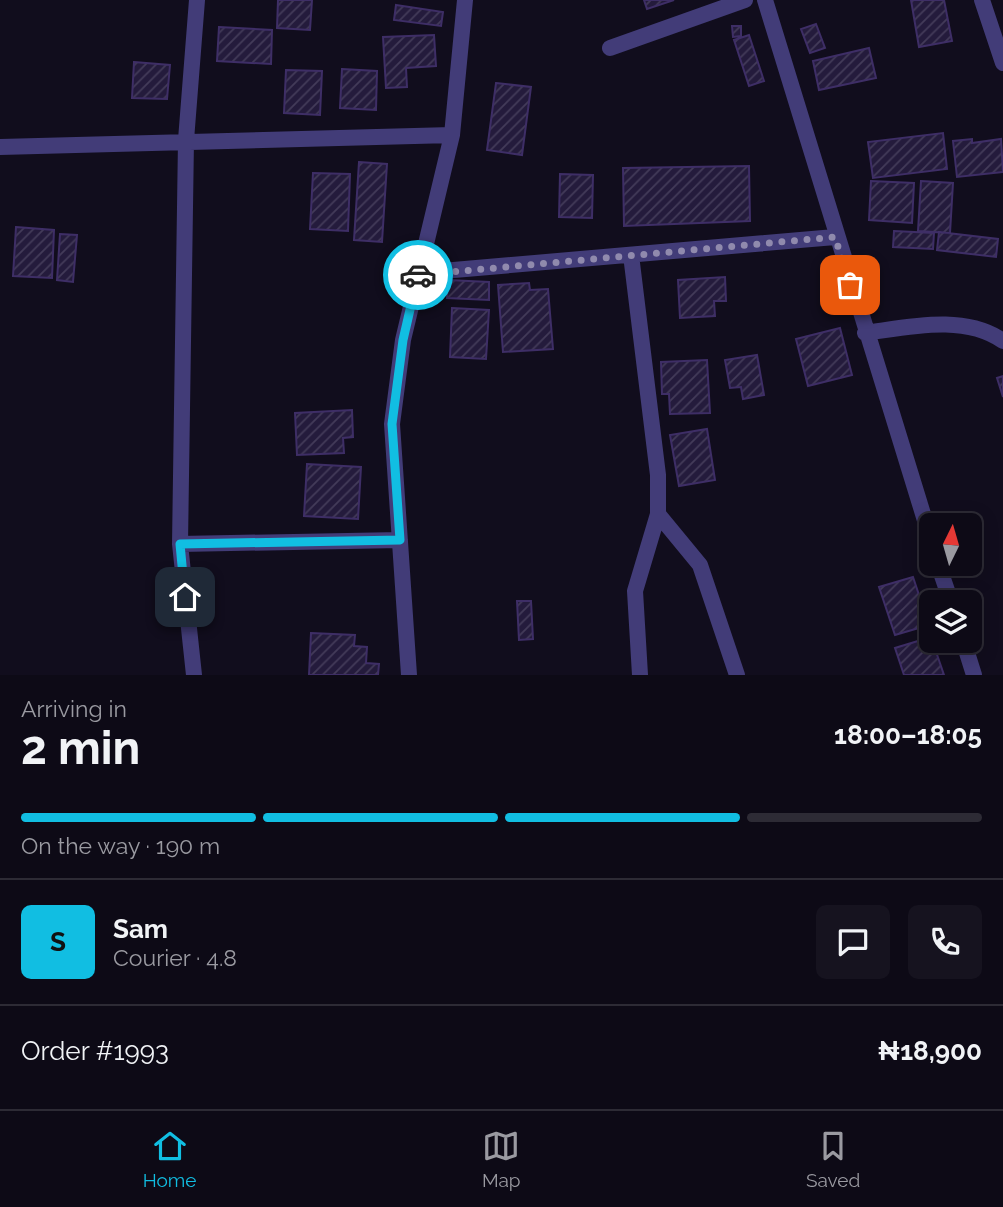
<!DOCTYPE html>
<html lang="en">
<head>
<meta charset="utf-8">
<style>
  :root { --surface:#0d0a16; --page:#16131f; --text:#f1f3f6; --muted:#9a9aa1; --line:#2d2b35; --accent:#11bee2 }
  body { margin:0; font-family:Raleway,sans-serif; background:var(--page); color:var(--text); height:100vh; display:flex; flex-direction:column; font-size:26px; white-space:nowrap }
  * { box-sizing:border-box; margin:0 }
  p { font-size:23px; color:var(--muted) }
  .icon { flex:none; width:38px; height:38px; fill:none; stroke:currentColor; stroke-width:2; stroke-linecap:round; stroke-linejoin:round }
  .map { position:relative; height:675px; overflow:hidden }
  .panel { display:flex; flex-direction:column; background:var(--surface); flex:1 }
  .panel>* { flex:none }
  .needle { width:46px; rotate:5deg }
  .buttons { position:absolute; left:919px; top:513px; display:grid; gap:14px }
  .buttons a { display:grid; place-items:center; width:63px; height:63px; border-radius:10px; background:var(--surface); box-shadow:0 4px 18px #0003,0 0 0 2px var(--line); font-size:35px }
  .pin { position:absolute; display:grid; place-items:center; width:60px; height:60px; color:#fff; margin:-30px; border-radius:14px; box-shadow:0 4px 10px #0006 }
  .courier { position:absolute; display:grid; place-items:center; width:70px; height:70px; margin:-35px; border:5px solid #11bee2; border-radius:50%; background:#fff; color:#222; box-shadow:0 2px 9px #0007 }
  .summary em { font-style:normal; font-weight:700 }
  .summary div { display:flex; flex-direction:column-reverse }
  .summary { display:flex; align-items:center; justify-content:space-between; height:119px; padding:0 21px }
  h1 { font-size:46px; font-weight:700; line-height:52px }
  .bar { display:grid; grid-template-columns:repeat(4,1fr); gap:10px 7px; align-content:center; height:84px; padding:0 21px }
  .bar i { height:9px; border-radius:5px; background:var(--line) }
  .bar .on { background:var(--accent) }
  .bar p { grid-column:span 4 }
  .line { display:flex; align-items:center; gap:18px; padding:0 21px; border-top:2px solid var(--line) }
  .line div { flex:1 }
  .round { display:grid; place-items:center; flex:none; width:74px; height:74px; border-radius:10px; background:var(--page) }
  .menu { display:flex; justify-content:space-around; align-items:center; height:98px; border-top:2px solid var(--line); background:var(--surface); font-size:19px; color:var(--muted) }
  .menu a { display:grid; justify-items:center; gap:4px }
  .menu .on { color:var(--accent) }
  .map>svg:first-child { display:block }
  .building { fill:url(#building-hatch); stroke:#3e2e66; stroke-width:2 }
  .lines { fill:none; stroke-linecap:round; stroke-linejoin:round }
  .minor { stroke:#423c78; stroke-width:16 }
  .done { stroke:#908aad; stroke-width:7; stroke-dasharray:0 12.6 }
  .route { stroke:#11bee2; stroke-width:9 }
</style>
</head>
<body>
<div class="map">
<svg width="1003" height="675" viewBox="0 0 1003 675">
  <defs>
    <pattern id="building-hatch" width="6" height="6" patternUnits="userSpaceOnUse" patternTransform="scale(1.75)"><rect width="6" height="6" fill="#241b3c"/><path d="M-1 1l2-2M0 6l6-6M5 7l2-2" fill="none" stroke="#433b59"/></pattern>
  </defs>
  <rect width="100%" height="100%" fill="#110d1d"/>
  <path class="building" d="M278,0h34l-2,30 -33,-2z
    M644,0h30l-27,9z
    M911,0h33l8,41 -33,6z
    M396,5l47,7 -2,14 -47,-6z
    M816,24l9,24 -15,5 -9,-24z
    M732,26h9v10l-8,1z
    M219,27l53,3 -1,34 -54,-3z
    M434,35l2,31 -30,2 1,19 -21,1 -3,-51z
    M749,35l15,46 -15,5 -15,-46z
    M869,48l7,30 -57,12 -6,-29z
    M134,62l36,3 -3,34 -35,-1z
    M342,69l35,2 -1,39 -36,-2z
    M286,70l36,1 -2,44 -36,-2z
    M496,83l35,4 -9,68 -35,-5z
    M943,133l4,36 -74,9 -5,-36z
    M972,139v4l29,-4 2,33 -46,5 -4,-36z
    M359,162l28,2 -5,78 -28,-2z
    M749,166l1,55 -126,5 -1,-58z
    M313,173l37,1 -2,57 -38,-2z
    M560,174l33,1 -1,43 -33,-1z
    M871,181l43,2 -2,40 -43,-3z
    M921,181l32,2 -3,50 -32,-2z
    M16,227l38,3 -2,48 -39,-2z
    M894,231l40,2 -1,16 -40,-2z
    M939,232l59,7 -2,18 -59,-7z
    M60,234l17,1 -4,47 -16,-2z
    M725,277l1,24h-12l1,15 -35,2 -2,-38z
    M448,280l41,2v18l-42,-2z
    M529,283l1,7 18,-1 5,60 -50,3 -5,-67z
    M452,308l37,2 -3,49 -36,-2z
    M840,328l12,47 -44,11 -12,-47z
    M757,355l7,40 -21,4 -2,-12 -11,1 -5,-28z
    M707,360l3,53 -40,1 -1,-20h-7l-1,-32z
    M1003,376v21l-6,-19z
    M352,410l1,27 -10,1 1,15 -47,2 -2,-42z
    M707,429l8,51 -36,6 -9,-51z
    M307,464l54,3 -3,52 -54,-3z
    M913,577l16,48 -34,10 -16,-48z
    M517,601h14l2,38 -14,1z
    M311,633l44,2 -1,11 13,1 -1,16 13,1 -1,11h-69z
    M931,637l13,38h-40l-9,-27z"/>
  <g class="lines">
    <path class="minor" d="M765,0l166,540
      M982,0l21,63
      M610,48l135,-48
      M0,147l452,-12
      M631,255l27,220v39l-23,77 5,84
      M419,273l416,-36
      M865,333c45,-6 99,-19 138,8
      M658,514l42,51 37,110
      M180,544l220,-4
      M938,564l13,38
      M963,640l11,35
      M194,675l-14,-131 6,-404 11,-140
      M409,675l-17,-251 11,-84 49,-205 13,-135"/>
  </g>
  <g class="lines">
    <path class="done" d="M418,275l417,-38 15,48"/>
    <path class="route" d="M185,597l-5,-53 220,-4 -8,-116 11,-84 15,-65"/>
  </g>
</svg>
<div class="buttons">
<a><svg class="needle" viewBox="-14 -14 28 28"><path d="M0-13l5 13h-10z" fill="#e53935"/><path d="M0 13l5-13h-10z" fill="#9a9aa1"/></svg></a>
<a><svg class="icon" aria-label="layers" viewBox="0 0 24 24"><path d="M12 4l9 5-9 5-9-5zM3 14l9 5 9-5"/></svg></a>
</div>
<div class="pin" style="left:850px;top:285px;background:#ea580c"><svg class="icon" aria-label="bag" viewBox="0 0 24 24"><path d="M5 8h14l-1 12H6zM9 8a3 3 0 0 1 6 0"/></svg></div>
<div class="pin" style="left:185px;top:597px;background:#1f2937"><svg class="icon" aria-label="home" viewBox="0 0 24 24"><path d="M3 11l9-7 9 7M6 9v11h12V9"/></svg></div>
<div class="courier" style="left:418px;top:275px"><svg class="icon" aria-label="car" viewBox="0 0 24 24"><path d="M5 17H2v-5l4-1 3-4h7l3 4 3 1v5h-3M9 17h6M6 11h13"/><circle cx="7" cy="17" r="2"/><circle cx="17" cy="17" r="2"/></svg></div>
</div>
<section class="panel">
<div class="summary"><div><h1>2 min</h1><p>Arriving in</p></div><em>18:00–18:05</em></div>
<div class="bar"><i class="on"></i><i class="on"></i><i class="on"></i><i></i><p>On the way · 190 m</p></div>
<div class="line" style="height:126px"><b class="round" style="background:var(--accent);color:#111">S</b><div><b>Sam</b><p>Courier · 4.8</p></div><a class="round"><svg class="icon" aria-label="chat" viewBox="0 0 24 24"><path d="M4 5h16v11H9l-5 4z"/></svg></a><a class="round"><svg class="icon" aria-label="phone" viewBox="0 0 24 24"><path d="M5 4h4l2 5-3 2q2 4 5 5l2-3 5 2v4C11 20 4 13 5 4z"/></svg></a></div>
<div class="line" style="height:91px"><div>Order #1993</div><b>₦18,900</b></div>
</section>
<nav class="menu">
<a class="on"><svg class="icon" aria-label="home" viewBox="0 0 24 24"><path d="M3 11l9-7 9 7M6 9v11h12V9"/></svg>Home</a>
<a><svg class="icon" aria-label="map" viewBox="0 0 24 24"><path d="M3 6l6-2 6 2 6-2v14l-6 2-6-2-6 2zM9 4v14M15 6v14"/></svg>Map</a>
<a><svg class="icon" aria-label="saved" viewBox="0 0 24 24"><path d="M7 4h10v16l-5-4-5 4z"/></svg>Saved</a>
</nav>
</body>
</html>
